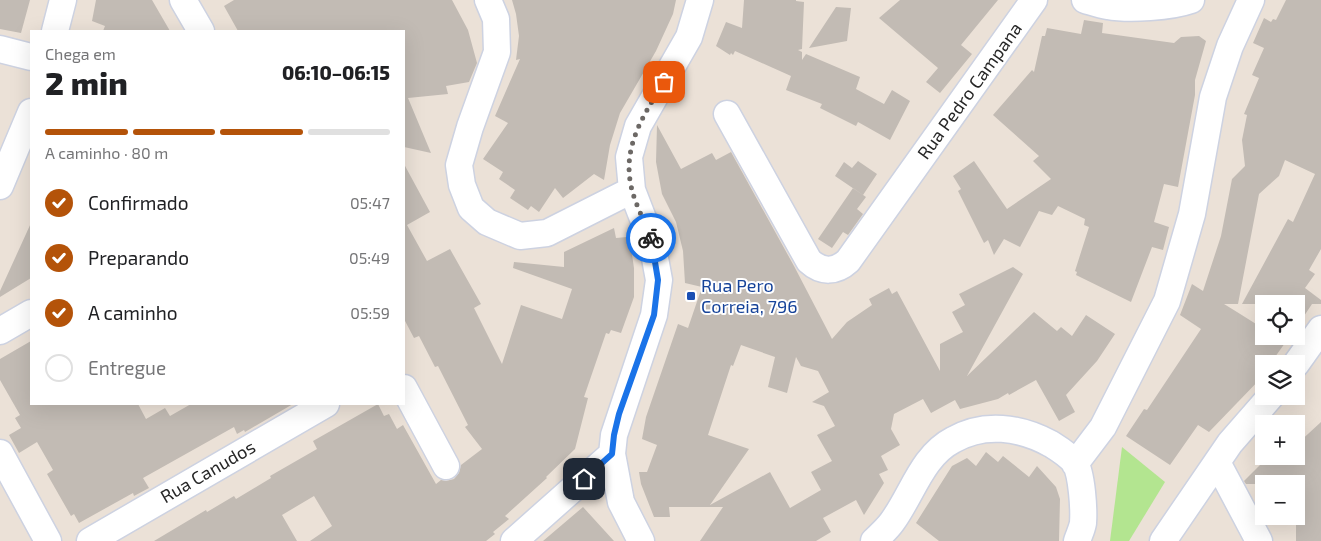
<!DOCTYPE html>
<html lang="pt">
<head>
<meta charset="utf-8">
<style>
  :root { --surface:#fff; --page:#f2f2f2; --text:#202124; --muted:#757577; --line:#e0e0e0; --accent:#b45309 }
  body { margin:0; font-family:"Exo 2",sans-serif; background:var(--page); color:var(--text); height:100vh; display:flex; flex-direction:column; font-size:19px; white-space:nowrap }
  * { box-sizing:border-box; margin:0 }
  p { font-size:16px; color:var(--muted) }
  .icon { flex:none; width:28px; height:28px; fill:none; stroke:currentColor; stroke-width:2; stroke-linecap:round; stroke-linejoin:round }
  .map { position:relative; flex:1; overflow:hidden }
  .sheet { position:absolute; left:30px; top:30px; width:375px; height:375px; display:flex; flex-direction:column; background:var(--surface); border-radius:0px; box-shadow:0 5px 20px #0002 }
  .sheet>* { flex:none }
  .controls { position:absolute; left:1255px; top:295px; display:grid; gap:10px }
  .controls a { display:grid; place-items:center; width:50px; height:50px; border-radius:0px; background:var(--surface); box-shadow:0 5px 20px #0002; font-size:25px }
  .pin { position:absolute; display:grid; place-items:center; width:42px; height:42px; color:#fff; margin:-21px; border-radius:10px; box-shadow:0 2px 8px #0006 }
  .courier { position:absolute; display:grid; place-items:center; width:50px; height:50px; margin:-25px; border:4px solid #1a73e8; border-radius:50%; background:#fff; color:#222; box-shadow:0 1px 6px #0007 }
  .summary em { font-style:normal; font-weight:800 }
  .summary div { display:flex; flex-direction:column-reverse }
  .summary { display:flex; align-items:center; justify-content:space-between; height:85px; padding:0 15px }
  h1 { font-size:32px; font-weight:800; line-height:38px }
  .bar { display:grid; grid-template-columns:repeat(4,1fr); gap:8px 5px; align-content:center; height:60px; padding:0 15px }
  .bar i { height:6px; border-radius:4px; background:var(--line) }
  .bar .active { background:var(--accent) }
  .bar p { grid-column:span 4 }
  ol { padding:0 15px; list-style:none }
  li { display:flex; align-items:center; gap:15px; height:55px }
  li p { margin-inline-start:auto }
  li .icon { padding:5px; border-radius:50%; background:var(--accent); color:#fff; stroke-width:4 }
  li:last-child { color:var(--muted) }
  li i { width:28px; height:28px; border:2px solid var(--line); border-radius:50% }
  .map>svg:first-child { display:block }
  .green { fill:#b3e590 }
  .building { fill:#c2bbb4; fill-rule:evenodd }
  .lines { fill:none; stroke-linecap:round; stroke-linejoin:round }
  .minor-casing { stroke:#cdd2e1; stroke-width:29 }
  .minor { stroke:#fff; stroke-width:26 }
  .done { stroke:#6c6865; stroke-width:5; stroke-dasharray:0 9 }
  .route { stroke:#1a73e8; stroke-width:6 }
  .transit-dot { fill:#1a4fb4; stroke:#fff; stroke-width:2 }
  .labels { text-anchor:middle; stroke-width:4; stroke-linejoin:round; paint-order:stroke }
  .street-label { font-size:18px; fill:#272727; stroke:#fff }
  .transit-label { font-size:18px; fill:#164399; stroke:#fff; text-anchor:start }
</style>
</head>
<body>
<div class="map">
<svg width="1321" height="541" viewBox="0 0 1321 541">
  <rect width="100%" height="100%" fill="#ebe1d7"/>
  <path class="green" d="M1122,447l43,35 -36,59h-19z"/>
  <path class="building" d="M0,0h30l-9,33 -21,-4z
    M96,0h56l18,31h-67l2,-5 -13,-5z
    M234,0h218l16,30 9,33 -8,19 -23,4 2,8 -40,4 23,55 -27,-6v-116h-166l-14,-25z
    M512,0h164l-3,14 -17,37 -36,62 -10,32 -6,35 -10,-6 -31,24 -8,-10 -16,24 -8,-6 -3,4 -18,-12 5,-8 -16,-11 4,-7 -20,-13 25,-36 -13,-7 25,-57 -4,1 3,-24 -3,-22z
    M744,0h52v1l8,1 -2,47 -4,1 4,2v8l4,-6 54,23 -4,12 28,15 8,-14 18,11 -20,39 -32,-18 -2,4 -36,-18 2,-4 -36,-14 5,-14 -56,-25 -2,4 -2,-2 -1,2 -14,-9 10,-24 16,6z
    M900,0h98l-37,45 11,9 -32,39 -14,-11 12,-14 -59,-50z
    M1286,0h35v249l-12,21 6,4 -10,14 16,12v4h-9l-16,24v-24h-54l46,-85 5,3 22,-48 -30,-14 -6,16 -20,18 -21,110h-14l13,8 -1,2 1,-2 27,17v7h11l10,7 -15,21h-6v11l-55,57 -11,-7 -28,40 -44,-29 18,-27 3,1 54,-81 -21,-14 12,-31 11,7 18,-55 11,-57 13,-13 -3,-26 5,-25 -3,-1 15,-36 -7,-3 12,-27 -11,-5 11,-25 7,4 2,-3 3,1z
    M836,7l15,1 -4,33 -38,7z
    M1084,20l19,3 -1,10 72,10 7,-6 18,-1 7,5 -11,39v15l-17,92 -14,-3 -10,38 15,5 -6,23 -11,-3 -21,55 -55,-27 1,-3 -2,-1 14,-44 -5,-2 1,-6 -27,-13 -6,9 -13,-4 -19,36 -16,-8 -10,16 -6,-15 -4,3 -26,-52 3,-2 -8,-13 21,-15 33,48 44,-30 -18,-18 6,-5 -46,-41 39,-45 2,2 8,-36h3l2,-8 34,6z
    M657,125l24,44 31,-16 4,7 15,-8 63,114 38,73 15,-17 25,-17 -3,-6 20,-11 3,6 5,-3 43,80v-27l23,-12 -11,-20 13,-7 -6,-11 54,-27 10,7 -56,102 67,-64 23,19 4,-4 11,9 14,-21 29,19 -18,27 -31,34 9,17 -16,9 -23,-41 -27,15 -1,-2 -10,6 -38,10 -5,-9 -24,13 -8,-14 -29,15 -3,15 9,16 -19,11 7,14 -9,4 5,9 -20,32 -8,-15 -33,18 8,14 -15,9h-116l23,-34h-54l1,10h-16l-13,-33 -2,-12h8l10,-27 -15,-6 4,-22 32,-93 10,4 14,-41 -17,-4 -2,-32 -7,-29 -14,-28 -6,-32zM741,345l34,12 -7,30 19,6 9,-36 5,9 17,5 11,21 -17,10 12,4 11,20 -18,9 15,26 -21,11 10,18 -31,18 -20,-36 -60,33 39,-56 -41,-14 23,-70 2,1z
    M858,161l19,13 -14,21 -28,-19 9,-14 8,6z
    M404,164l26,48 -23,13 20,36 23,-12 31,55 -7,4 28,56 19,-59 41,14 10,-30 -59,-21 1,-6 50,5v-15l50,-24 2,10 11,-1 4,11 3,20v29l-13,36 -10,-3 -2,4 -3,-1 -22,64 4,1 -13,51 -29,28 1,1 -42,38 4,3 -16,13 2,2 -9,7h-176l22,-15 -18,-30 -32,19 15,26h-143l52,-31 1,2 27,-16 2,3 35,-21 -1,-2 47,-27 -4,-8 65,-37 6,12 5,-2 8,15 6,-4 33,59 5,-4 5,1 8,-2 5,-6 2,-8 21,-16 -17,-22 3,-2 -30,-59 -3,1 -16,-31 -5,2 -10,-19z
    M853,188l13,9 -9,12 6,5 -15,21 -5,-3 -11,16 -14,-9z
    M31,223v55l-31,19v-6z
    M31,341v63h107l8,15 19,-11 5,8 21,-12h102l-48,28 -1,-2 -7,4 -3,-7 -91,51 6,10 -15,8 -1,-3 -54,30 -5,-9 -3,2 -24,-42 6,-4 -16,-28 -18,11 -10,-18 12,-7 -6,-10 5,-3 -20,-35v-21z
    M1321,422v119h-25v-57h-50l-2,-3 25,-25h27v-11z
    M986,452l12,10 5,-6 26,21 8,-11 19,21 4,12 -1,42h-120l-23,-18 36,-57 15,-8 9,8z
    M583,507l31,34h-71z"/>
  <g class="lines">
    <defs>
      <path id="minor" d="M183,0l18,31
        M488,0l8,19 1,33 -27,75 -11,38 3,20 9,23 16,14 33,14 27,-3 85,-43
        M1085,0c7,2 15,5 23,6 21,4 63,1 83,-6
        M55,31l8,-31
        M0,49l31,8
        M727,114l82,147c13,12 27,11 39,0l186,-261
        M0,186l31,-74
        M0,331l31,-18
        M1296,364l25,-35
        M404,388l42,78
        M0,453l48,88
        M1217,462l42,79
        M1075,464l28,-37 64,-126 25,-87 21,-117 17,-51 21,-46
        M90,541l236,-137
        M514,541l98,-87
        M641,541l-20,-39 -9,-48 2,-19 40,-120 5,-35 -7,-38 -20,-52 -3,-33 9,-31 51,-89 11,-37
        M874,541c6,-6 13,-12 18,-19 20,-27 30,-66 61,-82 31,-18 67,-13 98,4 8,5 18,11 24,19 7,11 9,47 8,60 -1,6 -4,12 -6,18
        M1163,541l67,-98 41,-47"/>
    </defs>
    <use href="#minor" class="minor-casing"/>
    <use href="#minor" class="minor"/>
  </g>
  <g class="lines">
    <path class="done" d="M651,238c-6,-16 -15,-32 -19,-48 -11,-42 11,-74 32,-108"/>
    <path class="route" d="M584,479l28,-25 2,-19 5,-21 35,-99 4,-35 -7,-42"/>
  </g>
  <rect class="transit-dot" x="686" y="291" width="10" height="10" rx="2.5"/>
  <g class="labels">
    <g class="street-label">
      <text transform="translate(970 91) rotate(-54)" y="6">Rua Pedro Campana</text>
      <text transform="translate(208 472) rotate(-30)" y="6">Rua Canudos</text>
    </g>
    <g class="transit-label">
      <text x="701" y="292">Rua Pero<tspan x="701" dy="21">Correia, 796</tspan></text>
    </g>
  </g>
</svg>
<div class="controls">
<a><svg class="icon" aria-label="locate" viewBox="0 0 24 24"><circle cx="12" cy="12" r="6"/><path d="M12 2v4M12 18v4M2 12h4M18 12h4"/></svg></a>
<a><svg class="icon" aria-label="layers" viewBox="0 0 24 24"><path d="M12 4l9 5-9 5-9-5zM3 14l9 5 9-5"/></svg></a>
<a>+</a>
<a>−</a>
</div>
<div class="pin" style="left:664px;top:82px;background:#ea580c"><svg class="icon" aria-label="bag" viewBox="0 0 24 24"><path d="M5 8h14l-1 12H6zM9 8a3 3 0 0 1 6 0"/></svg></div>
<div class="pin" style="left:584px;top:479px;background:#1f2937"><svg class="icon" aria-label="home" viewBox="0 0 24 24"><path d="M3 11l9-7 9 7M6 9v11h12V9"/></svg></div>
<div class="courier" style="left:651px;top:238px"><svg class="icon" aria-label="bike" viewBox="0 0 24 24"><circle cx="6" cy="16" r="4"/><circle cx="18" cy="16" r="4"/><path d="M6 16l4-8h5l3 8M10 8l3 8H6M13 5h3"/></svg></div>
<section class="sheet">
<div class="summary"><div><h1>2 min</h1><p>Chega em</p></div><em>06:10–06:15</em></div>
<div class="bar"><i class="active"></i><i class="active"></i><i class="active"></i><i></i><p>A caminho · 80 m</p></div>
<ol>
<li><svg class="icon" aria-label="check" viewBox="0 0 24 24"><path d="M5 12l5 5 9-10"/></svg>Confirmado<p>05:47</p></li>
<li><svg class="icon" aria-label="check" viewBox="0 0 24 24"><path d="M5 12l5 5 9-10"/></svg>Preparando<p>05:49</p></li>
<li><svg class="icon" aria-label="check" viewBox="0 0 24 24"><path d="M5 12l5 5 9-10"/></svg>A caminho<p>05:59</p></li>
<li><i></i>Entregue</li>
</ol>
</section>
</div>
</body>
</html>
